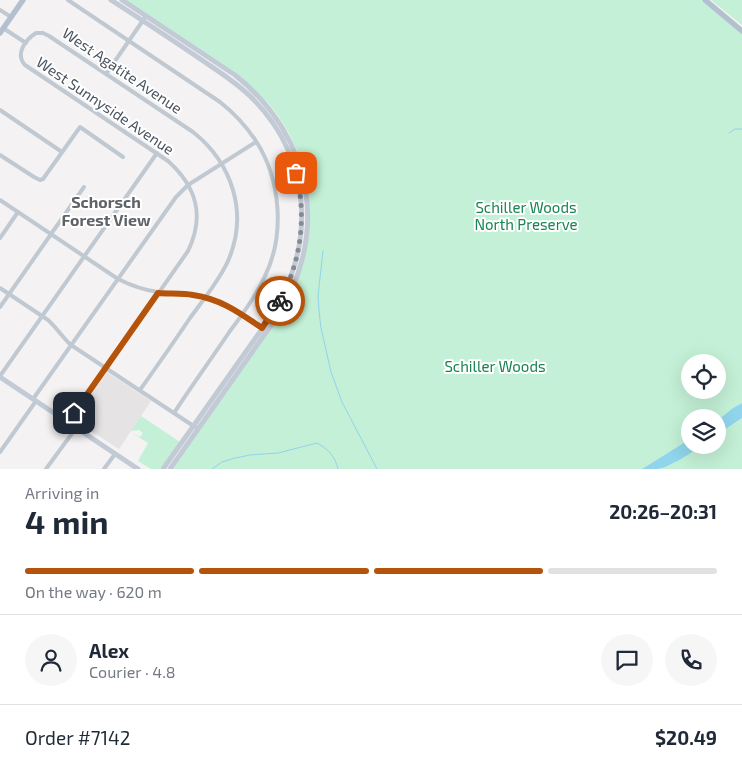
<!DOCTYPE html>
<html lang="en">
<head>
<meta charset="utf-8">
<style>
  :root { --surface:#fff; --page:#f6f6f7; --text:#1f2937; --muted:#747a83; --line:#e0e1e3; --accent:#b45309 }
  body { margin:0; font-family:"Exo 2",sans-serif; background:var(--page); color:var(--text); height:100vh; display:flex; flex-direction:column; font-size:19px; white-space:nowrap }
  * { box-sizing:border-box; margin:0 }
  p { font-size:16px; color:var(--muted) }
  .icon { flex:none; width:28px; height:28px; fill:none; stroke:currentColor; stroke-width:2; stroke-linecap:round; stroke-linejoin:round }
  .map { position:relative; height:469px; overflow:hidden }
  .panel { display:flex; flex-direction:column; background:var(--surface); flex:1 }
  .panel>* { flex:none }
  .fabs { position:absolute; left:681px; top:354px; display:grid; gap:10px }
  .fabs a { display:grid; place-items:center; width:45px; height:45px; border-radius:50%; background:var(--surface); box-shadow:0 5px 20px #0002; font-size:25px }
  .pin { position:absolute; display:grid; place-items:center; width:42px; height:42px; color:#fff; margin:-21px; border-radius:10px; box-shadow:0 2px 8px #0006 }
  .courier { position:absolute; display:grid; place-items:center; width:50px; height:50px; margin:-25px; border:4px solid #b45309; border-radius:50%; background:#fff; color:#222; box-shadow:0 1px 6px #0007 }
  .summary em { font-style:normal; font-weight:700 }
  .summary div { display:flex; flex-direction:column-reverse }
  .summary { display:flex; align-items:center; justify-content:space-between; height:85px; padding:0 25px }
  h1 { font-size:32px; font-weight:700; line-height:38px }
  .bar { display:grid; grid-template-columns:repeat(4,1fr); gap:8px 5px; align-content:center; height:60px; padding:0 25px }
  .bar i { height:6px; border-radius:4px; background:var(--line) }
  .bar .selected { background:var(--accent) }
  .bar p { grid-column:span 4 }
  .line { display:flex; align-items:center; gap:12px; padding:0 25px; border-top:1px solid var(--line) }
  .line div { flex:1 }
  .round { display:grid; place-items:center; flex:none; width:52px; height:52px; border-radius:26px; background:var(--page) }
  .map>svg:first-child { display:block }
  .education { fill:#e5e3e4 }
  .green { fill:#c3f0d6; fill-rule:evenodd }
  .water { fill:#90d5ec }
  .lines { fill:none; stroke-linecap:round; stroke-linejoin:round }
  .stream { stroke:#90d5ec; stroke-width:1 }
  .minor { stroke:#c0c9d1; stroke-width:4 }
  .secondary { stroke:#c1cad5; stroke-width:5 }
  .primary { stroke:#b3c0d0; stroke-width:5.5 }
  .done { stroke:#868b93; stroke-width:5; stroke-dasharray:0 9 }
  .route { stroke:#b45309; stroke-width:6 }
  .labels { text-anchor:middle; stroke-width:4; stroke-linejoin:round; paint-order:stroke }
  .street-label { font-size:15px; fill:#4a5460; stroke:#fff }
  .park-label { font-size:15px; fill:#188353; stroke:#fff }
  .neighbourhood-label { font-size:16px; font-weight:bold; fill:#5f6267; stroke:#fff }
</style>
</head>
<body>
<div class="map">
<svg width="742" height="469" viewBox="0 0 742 469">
  <rect width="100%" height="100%" fill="#f4f2f2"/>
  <path class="education" d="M107,372l44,29 -32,48 -45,-29z"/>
  <path class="green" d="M126,0h575l41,34v369l-9,5 -15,12v-2h-28v21l-48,30h-469l110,-157c38,-67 36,-148 -14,-208 -11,-12 -22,-22 -34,-32zM690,362h28v28h-28z
    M711,0h31v25z
    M141,416l39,26 -20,27h-9l-13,-8 10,-18 -16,-10 8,4 3,-4 -4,-3 -8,1z
    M742,418v51h-83l13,-5 23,-14 7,-5h16v-11z"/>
  <path class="water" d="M742,403v15l-24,16v-14l15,-12z
    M690,439v6h12c-9,7 -32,22 -44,24 -5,0 -11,0 -16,0z"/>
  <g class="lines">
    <path class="stream" d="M729,133l6,-4h7
      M323,251l-5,45 1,15 2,17 10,44 11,30 35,67
      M212,469l10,-7 13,-4 15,-3 28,-2 39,-10c11,6 18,13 21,26"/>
    <path class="minor" d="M68,0l152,102c14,11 26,24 36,39 25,39 29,94 9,135 -9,20 -22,38 -35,55 -18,27 -38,54 -56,82
      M0,10l11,7
      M3,28l23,15
      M106,74l40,-58
      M0,110l62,42
      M0,155l34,22 6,3 3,-1 37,-52 43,30
      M0,200l118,79c12,6 25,11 40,13 12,2 25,1 38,3 29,7 47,20 71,37
      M0,238l18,-26
      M0,288l48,32c9,8 14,17 23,25l124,82
      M0,307l84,-120
      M0,376l157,-223
      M33,399l143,-202 12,-12 68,-43
      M68,422l120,-171c17,-35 9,-64 -20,-90l-143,-96c-10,-11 0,-25 11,-32h7l6,3 144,96c39,31 56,81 35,129 -9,20 -25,39 -38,57 -16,24 -33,48 -50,72
      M0,452l36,-51
      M46,469l30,-41
      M104,469l11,-15"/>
    <path class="secondary" d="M111,0c28,18 55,36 82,54 20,14 41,26 58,43 62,61 66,151 18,222l-106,150
      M122,0l113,75c79,63 96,162 39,246l-104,148
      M0,377l138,92"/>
    <path class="primary" d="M705,0l37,31
      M0,33l23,-33"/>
  </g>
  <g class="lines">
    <path class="done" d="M280,301c21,-40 27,-84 16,-128"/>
    <path class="route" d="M74,413l84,-120c12,1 24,0 35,2 28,4 47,18 69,33l18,-27"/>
  </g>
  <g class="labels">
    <g class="street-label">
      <text transform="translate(122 71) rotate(34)" y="5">West Agatite Avenue</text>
      <text transform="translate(105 106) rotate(34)" y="5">West Sunnyside Avenue</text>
    </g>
    <g class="park-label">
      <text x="526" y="213">Schiller Woods<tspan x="526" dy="17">North Preserve</tspan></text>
      <text x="495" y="372">Schiller Woods</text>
    </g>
    <g class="neighbourhood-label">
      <text x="106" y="208">Schorsch<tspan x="106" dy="18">Forest View</tspan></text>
    </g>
  </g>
</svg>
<div class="fabs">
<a><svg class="icon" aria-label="locate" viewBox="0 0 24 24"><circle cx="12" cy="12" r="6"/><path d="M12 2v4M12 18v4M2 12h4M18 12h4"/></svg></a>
<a><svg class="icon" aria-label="layers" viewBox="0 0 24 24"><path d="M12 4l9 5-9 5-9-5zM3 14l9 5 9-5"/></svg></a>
</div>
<div class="pin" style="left:296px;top:173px;background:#ea580c"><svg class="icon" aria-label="bag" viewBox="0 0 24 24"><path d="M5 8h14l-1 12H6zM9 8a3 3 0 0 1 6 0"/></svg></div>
<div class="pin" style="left:74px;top:413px;background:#1f2937"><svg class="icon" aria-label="home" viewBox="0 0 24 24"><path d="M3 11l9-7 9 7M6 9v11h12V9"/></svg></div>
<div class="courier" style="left:280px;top:301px"><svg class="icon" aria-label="bike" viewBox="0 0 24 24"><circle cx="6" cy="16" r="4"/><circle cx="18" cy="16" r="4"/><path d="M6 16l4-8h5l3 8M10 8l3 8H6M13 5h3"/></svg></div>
</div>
<section class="panel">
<div class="summary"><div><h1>4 min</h1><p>Arriving in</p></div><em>20:26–20:31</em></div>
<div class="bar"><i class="selected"></i><i class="selected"></i><i class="selected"></i><i></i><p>On the way · 620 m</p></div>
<div class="line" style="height:90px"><a class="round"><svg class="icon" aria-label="person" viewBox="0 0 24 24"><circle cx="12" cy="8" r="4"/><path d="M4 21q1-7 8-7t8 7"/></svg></a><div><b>Alex</b><p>Courier · 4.8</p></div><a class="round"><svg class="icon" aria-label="chat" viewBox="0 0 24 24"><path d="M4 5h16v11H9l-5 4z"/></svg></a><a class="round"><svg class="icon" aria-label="phone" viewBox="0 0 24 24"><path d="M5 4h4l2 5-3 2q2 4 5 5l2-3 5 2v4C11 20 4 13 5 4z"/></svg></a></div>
<div class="line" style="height:65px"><div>Order #7142</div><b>$20.49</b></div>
</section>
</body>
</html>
